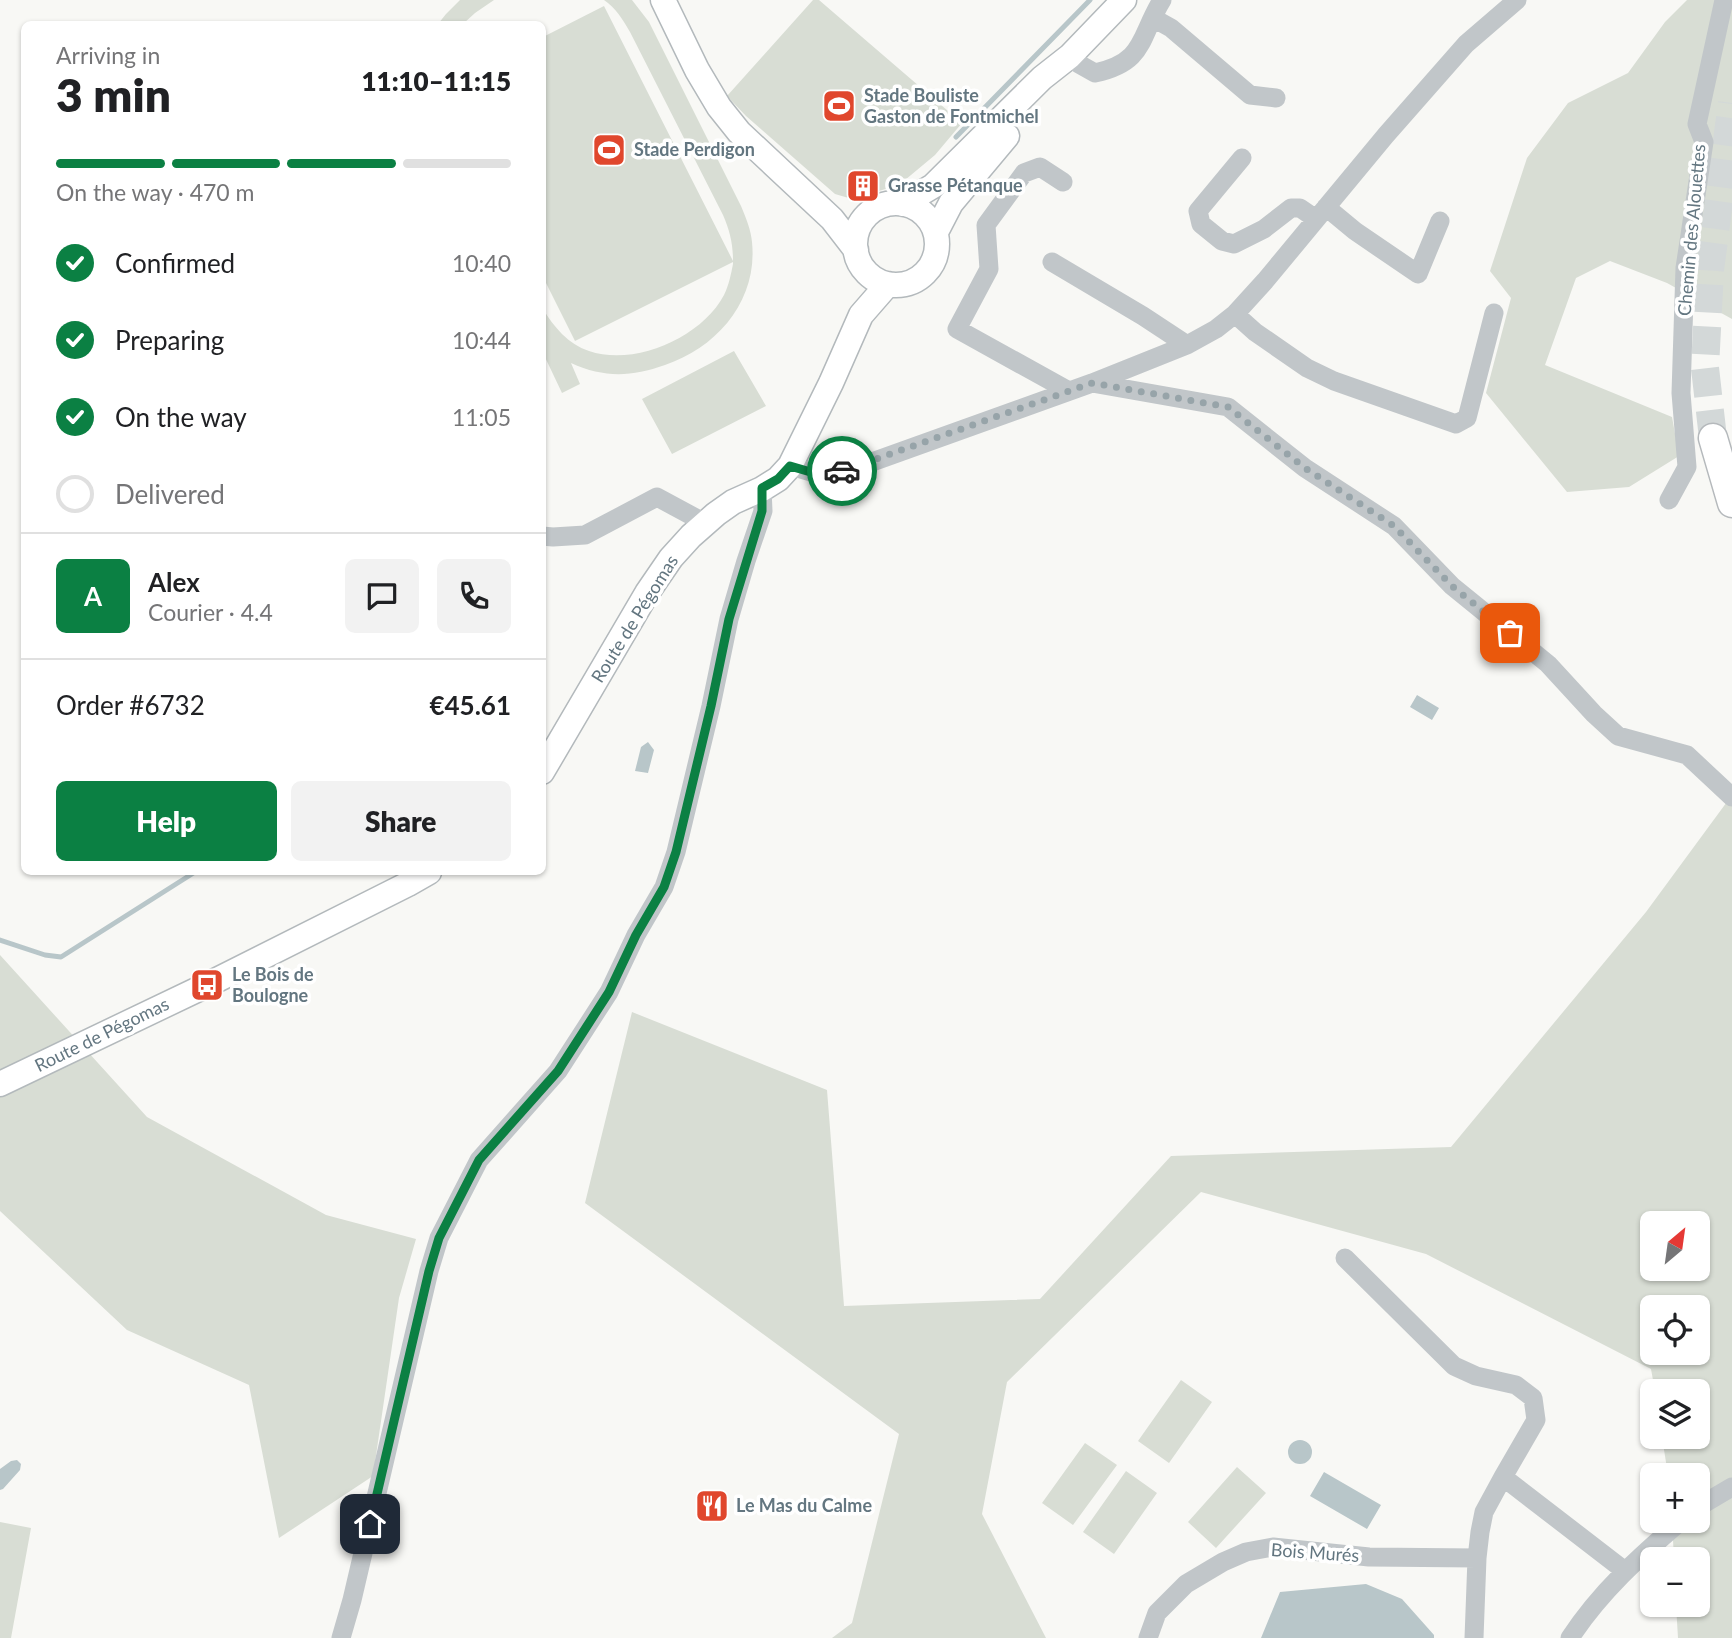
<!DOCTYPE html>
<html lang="en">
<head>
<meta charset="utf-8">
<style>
  :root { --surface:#fff; --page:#f2f2f2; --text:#202124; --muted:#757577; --line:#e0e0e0; --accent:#0b8043 }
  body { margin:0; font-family:Lato,sans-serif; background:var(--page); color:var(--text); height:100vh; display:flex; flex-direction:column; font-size:26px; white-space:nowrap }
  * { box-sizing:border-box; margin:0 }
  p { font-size:23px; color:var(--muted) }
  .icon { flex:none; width:38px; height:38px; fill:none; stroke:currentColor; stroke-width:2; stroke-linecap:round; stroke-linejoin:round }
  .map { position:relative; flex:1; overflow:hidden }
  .drawer { position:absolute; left:21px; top:21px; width:525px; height:854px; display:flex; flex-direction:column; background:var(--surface); border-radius:10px; box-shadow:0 2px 5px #0004 }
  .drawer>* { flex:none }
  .needle { width:46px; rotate:29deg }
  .controls { position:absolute; left:1640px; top:1211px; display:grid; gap:14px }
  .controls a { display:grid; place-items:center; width:70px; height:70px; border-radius:10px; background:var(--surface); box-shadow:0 2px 5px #0004; font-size:35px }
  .pin { position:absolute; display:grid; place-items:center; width:60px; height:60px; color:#fff; margin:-30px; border-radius:14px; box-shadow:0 4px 10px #0006 }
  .courier { position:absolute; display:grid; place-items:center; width:70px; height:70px; margin:-35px; border:5px solid #0b8043; border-radius:50%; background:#fff; color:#222; box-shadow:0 2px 9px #0007 }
  .summary em { font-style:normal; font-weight:800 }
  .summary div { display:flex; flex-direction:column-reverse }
  .summary { display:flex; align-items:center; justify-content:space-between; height:119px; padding:0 35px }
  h1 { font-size:46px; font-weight:800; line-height:52px }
  .bar { display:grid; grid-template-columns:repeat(4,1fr); gap:10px 7px; align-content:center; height:84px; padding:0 35px }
  .bar i { height:9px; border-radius:5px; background:var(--line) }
  .bar .active { background:var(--accent) }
  .bar p { grid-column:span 4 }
  .line { display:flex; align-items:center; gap:18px; padding:0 35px; border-top:2px solid var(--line) }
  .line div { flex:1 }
  .round { display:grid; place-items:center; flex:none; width:74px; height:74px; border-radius:10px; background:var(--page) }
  ol { padding:0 35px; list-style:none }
  li { display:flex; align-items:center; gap:21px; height:77px }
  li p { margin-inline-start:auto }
  li .icon { padding:7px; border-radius:50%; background:var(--accent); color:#fff; stroke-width:4 }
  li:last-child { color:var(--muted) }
  li i { width:38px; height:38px; border:4px solid var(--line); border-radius:50% }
  .button { display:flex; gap:14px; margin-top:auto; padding:14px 35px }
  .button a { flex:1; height:80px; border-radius:10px; background:var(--accent); color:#fff; font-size:28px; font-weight:800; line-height:80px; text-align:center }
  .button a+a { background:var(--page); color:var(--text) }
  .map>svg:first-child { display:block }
  .green { fill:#d8ddd4; fill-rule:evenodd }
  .water { fill:#b8c6c9 }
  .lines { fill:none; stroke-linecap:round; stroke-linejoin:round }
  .stream { stroke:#b8c6c9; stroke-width:5 }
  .highway-tunnel { stroke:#d3d8d8; stroke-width:28; stroke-dasharray:28 14; stroke-linecap:butt }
  .major-casing { stroke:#b3b9bc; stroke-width:27 }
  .highway-casing { stroke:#b5b9bc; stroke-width:31 }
  .minor { stroke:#c1c6c9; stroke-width:19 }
  .major { stroke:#fff; stroke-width:24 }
  .highway { stroke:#fff; stroke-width:28 }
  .done { stroke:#97a4a9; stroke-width:7; stroke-dasharray:0 12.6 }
  .route { stroke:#0b8043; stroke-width:9 }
  .labels { text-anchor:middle; stroke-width:7; stroke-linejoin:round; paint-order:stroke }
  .poi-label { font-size:18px; font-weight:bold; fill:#637680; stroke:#fff; text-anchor:start }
  .street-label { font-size:18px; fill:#637680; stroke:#fff }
</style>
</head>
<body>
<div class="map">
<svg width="1732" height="1638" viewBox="0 0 1732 1638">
  <rect width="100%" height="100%" fill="#f8f8f5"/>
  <path class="green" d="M460,0h34l-19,13 -12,11h-25l8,-10z
    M604,0h28l17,22 92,184c5,12 10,24 11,36 6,58 -34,105 -87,123 -34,12 -61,13 -94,-2l9,21 -18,9 -19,-40v-44c11,18 25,35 46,42 46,16 113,-14 135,-56 5,-10 7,-21 9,-31v-2l-158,79 -32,-64v-240l61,-31 129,255c0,-17 -3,-30 -10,-46l-93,-183c-7,-12 -14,-24 -26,-32z
    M813,0h6l143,123 -27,32 -36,30 -47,14 -17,-5 -89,-78 -19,-20z
    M1687,0h45v319l-65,-36 -57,-22 -34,17 -31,87 127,52 7,39 -50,31 -62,5 -81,-99 25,-95 -21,-27 37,-113 41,-55 60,-30 37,-51z
    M734,351l32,55 -94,48 -30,-55z
    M1732,795v843h-54l-2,-33h22v-46h-24l-2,-38h26v-46h-30l-6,-38h36v-46h-43l-4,-22 -225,-115 -225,-62 -194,190 -25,132 64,124h-214l20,-15 47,-189 -314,-231 47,-191 195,78 17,216 196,-7 131,-143 280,-9 195,-235zM1652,1223h46v46h-46zM1652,1307h46v46h-46z
    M0,955l147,162 179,98 90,24 -17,59 -26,178 -94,62 -30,-153 -122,-55 -127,-119z
    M1181,1380l31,22 -43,61 -31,-22z
    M1085,1443l32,22 -44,60 -31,-22z
    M1237,1467l29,26 -50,55 -28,-26z
    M1126,1471l31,22 -43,61 -31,-22z
    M0,1522l31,6 -20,110h-11z"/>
  <path class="water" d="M1417,695l22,13 -7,12 -22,-13z
    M648,742l6,8 -6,23 -13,-2 6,-24z
    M1288 1452a12 12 0 1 1 24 0a12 12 0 1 1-24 0Z
    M17,1460l4,4 -1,6 -17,19 -3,1v-21l11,-8z
    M1324,1472l57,33 -14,24 -57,-33z
    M1366,1584l36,15 32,36v3h-173l19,-46z"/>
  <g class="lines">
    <path class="stream" d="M956,137l134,-137
      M0,940l45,15 16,2 134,-85"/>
    <path class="highway-tunnel" d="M1713,438l-8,-70 5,-98 22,-167"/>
    <defs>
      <path id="major" d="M663,0l34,70 22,37 20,25 93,87 24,31
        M855 244a41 41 0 1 1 82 0a41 41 0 1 1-82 0Z
        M903,204l30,-18 109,-108 28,-22 54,-56
        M936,232l15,-29 56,-67
        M542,772l105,-179 24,-35 20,-22 25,-22 17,-12 29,-13 16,-10 12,-13 41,-83 30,-68 27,-31
        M0,1084l207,-99 201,-101 21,-12"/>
      <path id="highway" d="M1713,438l19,65"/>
    </defs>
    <use href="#major" class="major-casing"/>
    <use href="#highway" class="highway-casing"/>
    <path class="minor" d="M1153,18l18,10 79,67 26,3
      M1070,56l9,8 16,9c51,-11 44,-36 67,-73
      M1242,158l-44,53 3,13 21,17 12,3 30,-15 27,-21h9l16,11
      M1063,182l-23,-15 -16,6 -38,52 3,44 -32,60 112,62
      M1326,207l29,24 63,43 22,-53
      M1052,262l91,54 44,29
      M1235,314l20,18 52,36 27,13 122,43 11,-6 27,-105
      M1092,383l136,24 77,61 89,58 58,60 96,78 46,50 24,22 69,19 45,42
      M790,466l24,7 33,-2 245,-88 95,-38 29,-16 19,-15 30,-33 121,-146 80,-91 51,-44
      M1669,500l18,-33 -6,-74 4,-125 19,-126 -7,-18 27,-124
      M542,536l11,1 32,-2 72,-38 48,26
      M1345,1258l109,108 22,10 40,9 17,13 3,22 -33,57
      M1698,1507l34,-20
      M341,1638l11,-38 77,-329 10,-33 40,-78 79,-89 51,-79 27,-57 28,-48 12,-35 35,-146 18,-87 17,-58 17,-50 -1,-22
      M1148,1638l9,-25 29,-29 37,-22 23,-10 27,-5 96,10 108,1 3,-26 4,-20 19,-35 122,94
      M1474,1638l3,-80
      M1570,1638c30,-46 70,-82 111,-117"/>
    <use href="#major" class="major"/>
    <use href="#highway" class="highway"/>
  </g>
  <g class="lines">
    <path class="done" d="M842,471l250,-88 136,24 77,61 89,58 58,60 58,47"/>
    <path class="route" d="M370,1524l59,-253 10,-33 40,-78 79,-89 51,-79 27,-57 28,-48 12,-35 35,-146 18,-87 33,-108v-23l16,-9 12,-13 24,7 28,-2"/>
  </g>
  <defs>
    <symbol id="stadium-square" viewBox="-11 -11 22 22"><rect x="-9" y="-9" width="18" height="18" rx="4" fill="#e0472d" stroke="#fff"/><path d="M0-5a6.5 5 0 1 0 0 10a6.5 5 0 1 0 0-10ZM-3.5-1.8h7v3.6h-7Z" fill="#fff"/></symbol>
    <symbol id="building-square" viewBox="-11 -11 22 22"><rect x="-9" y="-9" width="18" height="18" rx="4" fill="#e0472d" stroke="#fff"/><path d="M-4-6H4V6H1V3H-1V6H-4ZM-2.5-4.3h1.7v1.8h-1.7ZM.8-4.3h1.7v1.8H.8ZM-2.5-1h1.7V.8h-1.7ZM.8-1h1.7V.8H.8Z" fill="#fff"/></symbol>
    <symbol id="bus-square" viewBox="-11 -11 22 22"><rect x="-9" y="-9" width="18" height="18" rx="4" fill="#e0472d" stroke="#fff"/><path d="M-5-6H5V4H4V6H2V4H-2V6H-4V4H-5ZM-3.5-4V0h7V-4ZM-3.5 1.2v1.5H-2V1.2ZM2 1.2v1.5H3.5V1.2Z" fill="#fff"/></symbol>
    <symbol id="restaurant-square" viewBox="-11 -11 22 22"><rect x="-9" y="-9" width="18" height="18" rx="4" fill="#e0472d" stroke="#fff"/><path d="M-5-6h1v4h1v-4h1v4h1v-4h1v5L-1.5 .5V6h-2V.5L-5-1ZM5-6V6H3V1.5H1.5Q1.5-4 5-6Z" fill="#fff"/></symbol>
  </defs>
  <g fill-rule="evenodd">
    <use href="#stadium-square" x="820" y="87" width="38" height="38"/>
    <use href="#stadium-square" x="590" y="131" width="38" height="38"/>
    <use href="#building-square" x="844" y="167" width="38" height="38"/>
    <use href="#bus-square" x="188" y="966" width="38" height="38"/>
    <use href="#restaurant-square" x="693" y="1487" width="38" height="38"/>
  </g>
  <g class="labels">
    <g class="poi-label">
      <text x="864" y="102">Stade Bouliste<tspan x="864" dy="21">Gaston de Fontmichel</tspan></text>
      <text x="634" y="156">Stade Perdigon</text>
      <text x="888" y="192">Grasse Pétanque</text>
      <text x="232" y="981">Le Bois de<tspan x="232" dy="21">Boulogne</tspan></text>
      <text x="736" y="1512">Le Mas du Calme</text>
    </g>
    <g class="street-label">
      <text transform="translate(1692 230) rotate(-85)" y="6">Chemin des Alouettes</text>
      <text transform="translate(635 619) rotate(-58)" y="6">Route de Pégomas</text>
      <text transform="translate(102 1035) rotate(-26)" y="6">Route de Pégomas</text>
      <text transform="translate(1315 1553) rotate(4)" y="6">Bois Murés</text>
    </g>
  </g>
</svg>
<div class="controls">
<a><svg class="needle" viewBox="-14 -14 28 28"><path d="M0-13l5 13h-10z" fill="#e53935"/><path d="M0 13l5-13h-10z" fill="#757577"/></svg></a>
<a><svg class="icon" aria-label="locate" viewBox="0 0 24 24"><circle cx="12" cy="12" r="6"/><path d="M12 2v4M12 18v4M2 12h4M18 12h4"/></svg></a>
<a><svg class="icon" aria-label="layers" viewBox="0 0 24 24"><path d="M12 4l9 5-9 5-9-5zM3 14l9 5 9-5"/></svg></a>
<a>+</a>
<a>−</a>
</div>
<div class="pin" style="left:1510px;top:633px;background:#ea580c"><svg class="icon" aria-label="bag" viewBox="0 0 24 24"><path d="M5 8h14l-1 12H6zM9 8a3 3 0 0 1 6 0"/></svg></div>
<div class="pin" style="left:370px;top:1524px;background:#1f2937"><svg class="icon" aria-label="home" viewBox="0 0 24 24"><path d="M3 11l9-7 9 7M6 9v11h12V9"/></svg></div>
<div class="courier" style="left:842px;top:471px"><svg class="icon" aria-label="car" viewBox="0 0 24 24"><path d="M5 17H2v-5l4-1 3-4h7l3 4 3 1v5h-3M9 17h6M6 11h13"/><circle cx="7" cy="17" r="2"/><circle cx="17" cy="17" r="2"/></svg></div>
<section class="drawer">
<div class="summary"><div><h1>3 min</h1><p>Arriving in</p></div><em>11:10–11:15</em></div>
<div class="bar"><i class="active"></i><i class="active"></i><i class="active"></i><i></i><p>On the way · 470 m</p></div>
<ol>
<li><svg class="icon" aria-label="check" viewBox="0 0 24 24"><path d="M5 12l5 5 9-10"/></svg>Confirmed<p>10:40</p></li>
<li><svg class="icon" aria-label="check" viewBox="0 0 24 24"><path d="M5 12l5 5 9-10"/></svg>Preparing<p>10:44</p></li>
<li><svg class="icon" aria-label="check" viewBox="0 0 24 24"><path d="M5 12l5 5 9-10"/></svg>On the way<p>11:05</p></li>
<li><i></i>Delivered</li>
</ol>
<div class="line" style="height:126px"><b class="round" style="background:var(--accent);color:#fff">A</b><div><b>Alex</b><p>Courier · 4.4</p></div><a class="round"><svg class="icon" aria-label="chat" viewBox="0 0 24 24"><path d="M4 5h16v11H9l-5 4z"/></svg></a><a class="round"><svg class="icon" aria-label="phone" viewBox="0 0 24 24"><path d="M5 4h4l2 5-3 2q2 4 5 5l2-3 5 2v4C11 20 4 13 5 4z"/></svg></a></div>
<div class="line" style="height:91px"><div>Order #6732</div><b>€45.61</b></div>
<div class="button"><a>Help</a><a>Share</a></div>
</section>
</div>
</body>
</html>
